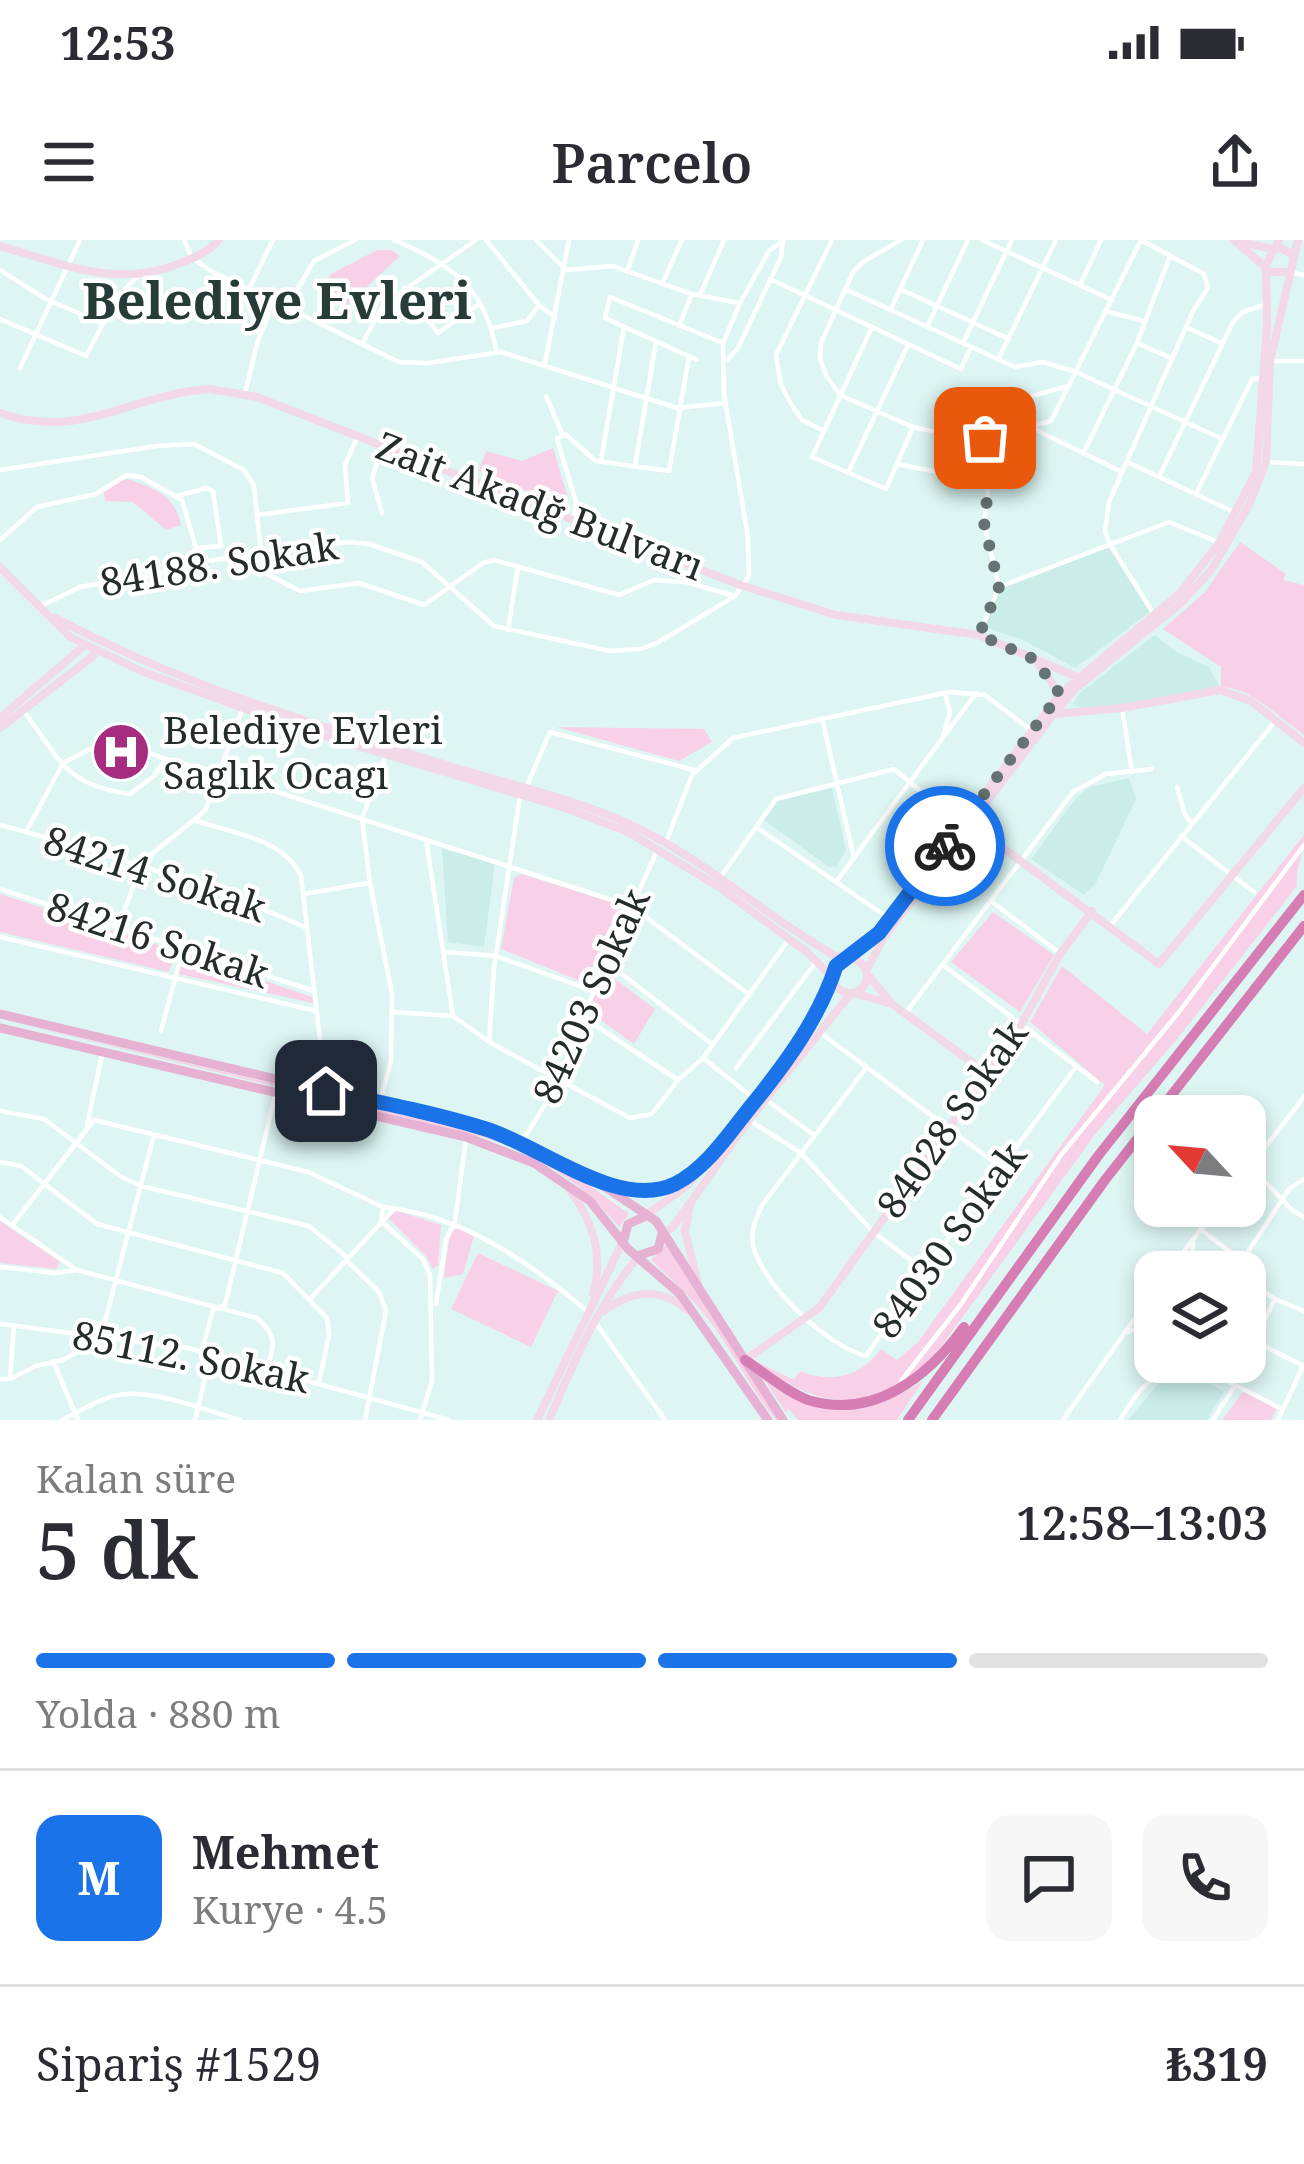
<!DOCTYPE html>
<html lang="tr">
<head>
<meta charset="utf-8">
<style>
  :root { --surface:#fff; --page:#f7f7f7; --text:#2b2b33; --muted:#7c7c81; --line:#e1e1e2; --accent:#1a73e8 }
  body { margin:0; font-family:"Noto Serif",serif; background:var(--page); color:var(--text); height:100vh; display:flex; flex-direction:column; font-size:45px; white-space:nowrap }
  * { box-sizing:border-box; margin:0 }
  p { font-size:39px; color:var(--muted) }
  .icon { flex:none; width:66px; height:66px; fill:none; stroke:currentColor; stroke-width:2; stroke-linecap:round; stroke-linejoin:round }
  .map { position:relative; height:1180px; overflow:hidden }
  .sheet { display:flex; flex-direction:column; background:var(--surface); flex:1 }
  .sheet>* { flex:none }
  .needle { width:78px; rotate:296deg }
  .fabs { position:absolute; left:1134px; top:855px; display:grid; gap:24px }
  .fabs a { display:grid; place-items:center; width:132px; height:132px; border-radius:24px; background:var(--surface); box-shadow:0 6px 18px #0003; font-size:60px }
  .pin { position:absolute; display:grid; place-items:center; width:102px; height:102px; color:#fff; margin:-51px; border-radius:24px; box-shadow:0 6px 18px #0006 }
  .courier { position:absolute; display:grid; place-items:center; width:120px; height:120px; margin:-60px; border:9px solid #1a73e8; border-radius:50%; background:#fff; color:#222; box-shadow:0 3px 15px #0007 }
  .overview em { font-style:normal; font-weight:600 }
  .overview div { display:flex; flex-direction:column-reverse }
  .overview { display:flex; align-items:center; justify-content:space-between; height:204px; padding:0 36px }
  h1 { font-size:78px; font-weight:600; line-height:90px }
  .bar { display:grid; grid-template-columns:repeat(4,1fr); gap:18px 12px; align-content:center; height:144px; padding:0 36px }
  .bar i { height:15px; border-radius:9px; background:var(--line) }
  .bar .current { background:var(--accent) }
  .bar p { grid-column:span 4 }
  .line { display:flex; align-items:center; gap:30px; padding:0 36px; border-top:3px solid var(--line) }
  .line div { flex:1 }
  .round { display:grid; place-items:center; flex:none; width:126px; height:126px; border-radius:24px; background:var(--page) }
  .status { display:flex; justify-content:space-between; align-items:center; height:84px; padding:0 60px; background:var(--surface); direction:ltr }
  .status svg { height:33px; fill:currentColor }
  header { display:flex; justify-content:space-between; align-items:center; height:156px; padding:0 36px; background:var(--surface); font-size:54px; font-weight:600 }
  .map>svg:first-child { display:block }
  .built { fill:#caede9 }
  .green { fill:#f8d0e7 }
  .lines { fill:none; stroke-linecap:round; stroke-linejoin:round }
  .street { stroke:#fff; stroke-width:4.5 }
  .secondary { stroke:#f3d8e8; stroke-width:8 }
  .primary { stroke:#e6b1d2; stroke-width:9 }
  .highway { stroke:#d67db4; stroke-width:10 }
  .done { stroke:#657372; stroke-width:12; stroke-dasharray:0 21.6 }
  .route { stroke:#1a73e8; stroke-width:15 }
  .labels { text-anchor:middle; stroke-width:9; stroke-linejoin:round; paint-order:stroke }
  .street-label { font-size:39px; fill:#242d2c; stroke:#fff }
  .poi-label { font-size:39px; fill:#242d2c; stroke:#fff; text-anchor:start }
  .district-label { font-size:51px; font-weight:bold; fill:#273c39; stroke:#fff }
</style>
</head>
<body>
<div class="status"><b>12:53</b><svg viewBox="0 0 49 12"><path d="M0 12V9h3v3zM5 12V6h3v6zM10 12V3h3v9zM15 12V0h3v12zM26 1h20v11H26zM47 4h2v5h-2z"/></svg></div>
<header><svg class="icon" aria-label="menu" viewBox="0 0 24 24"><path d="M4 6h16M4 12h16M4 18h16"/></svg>Parcelo<svg class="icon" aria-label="share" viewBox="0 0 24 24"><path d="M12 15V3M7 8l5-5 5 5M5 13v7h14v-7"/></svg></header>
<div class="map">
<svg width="1304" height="1180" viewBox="0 0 1304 1180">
  <rect width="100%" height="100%" fill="#ddf6f3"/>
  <path class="built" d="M1108,306l43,65 -76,57 -50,-27 -43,-15 19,-40z
    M1155,395l21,17 33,15 11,20 -129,23 -19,-5 9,-13z
    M1129,538l7,21 -40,84 -12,12 -53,-36 45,-61 14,-11z
    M832,548l14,62 -10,17h-7l-65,-47 14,-19z
    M442,609l53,14 -11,84 -36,-5z
    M1170,1137l34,4 20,10 -17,29h-79l32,-38z"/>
  <path class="green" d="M377,10h15l8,6 -53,49 -25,-11 -1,-6 10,-14z
    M553,208l16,53 -9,4 -81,-34 7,-20 36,10z
    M128,239c26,9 48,17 53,46l-15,5 -33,-28 -28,-1 -1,-10 8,-8z
    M1240,302l46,32 -3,6 21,5v150c-24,-17 -53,-48 -83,-48v-20l-58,-38 42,-37z
    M557,487l147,2 8,13 -33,19z
    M1304,595c0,20 -9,32 -7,51l-119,152 -82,95 -166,229c-57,53 -113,49 -172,0l36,18 6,-9c31,13 61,6 81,-22l16,11 21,-18 187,-257 -75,-63 32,-56 85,68z
    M521,634l99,31 -35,78 -84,-34 13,-71z
    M0,654l176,57 -7,21 -169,-40z
    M993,672l61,43 -34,57 -69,-50z
    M185,713l127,44 1,6 -134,-29z
    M607,733l48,36 -21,35 -42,-30 -2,-10z
    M0,779l487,115 81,36 61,44 -10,13c-36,-44 -78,-70 -133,-89z
    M397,971l44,14 -3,40 -5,4 -7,-13 -39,-39z
    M0,981l60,41 -4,7 -56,-6z
    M458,988l16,8 -11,38 -19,4 6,-45z
    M666,1004l114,176h-4c-23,-28 -39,-60 -59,-89 -19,-27 -42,-49 -66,-71z
    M478,1013l80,38 -27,56 -80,-38z
    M761,1135c58,42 102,45 162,6l-26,39h-99l-9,-11 -3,3z
    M1243,1152l34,16 -6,12h-49z"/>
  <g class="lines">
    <path class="street" d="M184,0l8,18 19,13 188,91 29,1 73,-11 176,56 48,-5
      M394,0c56,24 92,47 102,111
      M486,0l53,65 16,12
      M536,0l30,30 46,-4 80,28 47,9
      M901,0l-38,22 -10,10 -32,71 -1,16 6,16 14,20 73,32 59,13 79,-19 90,-181
      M982,0l130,60
      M1141,0l63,34 4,14 -15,23 -84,191 -4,29 4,12 46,73
      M0,30l46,29 55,24
      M627,32l11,-32
      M1289,32l15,3
      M770,39l191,90 10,-22
      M662,44l20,-44
      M1080,45l21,-45
      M404,48l34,45 41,-29
      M249,49l24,-49
      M845,49l170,78 28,-5 33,10 144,66
      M900,49l109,50
      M700,55l24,-55
      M287,67l27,-46 41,-21
      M891,69l32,-69
      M1109,72l35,9
      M0,79l86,37 31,-59 20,-20
      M679,86l13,-32
      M872,87l-60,130 74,32 27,-62
      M927,87l41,-87
      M493,88l34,-7 12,-16
      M1188,88l33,15
      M963,103l49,-103
      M1137,103l36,16
      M362,104l22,-40 92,-64
      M728,119l10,-11 43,-91 2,-16
      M697,120l-92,-42 5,-21 113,46
      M998,120l58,-120
      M1270,121h34
      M545,123l24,-123
      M20,128l60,-128
      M245,154l12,-50 16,-41
      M546,156l17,40
      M1034,189l86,42
      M822,190l-20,-10 -11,-16 -10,-19 -5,-30 56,-115
      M937,192l5,-12 127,-34
      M1083,214l54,-111 33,-87
      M601,221l23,-134
      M1127,222l109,51
      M1266,222l38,2
      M897,224l87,17
      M635,226l21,-124
      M0,230l157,-24 37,-2 50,26 10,16 9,86 37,19 59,-8 65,22 59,-42 11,-3 125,35 35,-15 32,2 45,13
      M848,233l60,-128
      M1159,237l74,-155 10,-10 24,-8
      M1196,254l56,-115 9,-1
      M382,273l-10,-35 11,-33
      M257,275l91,-12 -3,-38 13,-30
      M574,280l2,-18 -19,-63 8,-5 31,27 73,10 20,-114
      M0,300l37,-33 59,-13 31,-19 14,2 41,23 14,48 25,-2 -8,-55 -7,-3 -28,8
      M999,347l170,-65 49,20
      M39,367l41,-20 98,-17 14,-7 156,-21 21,2 53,18 72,64 116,25 31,-2 16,-6 78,-47 14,-20 -1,-39 -24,-143 -1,-51 17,-40 29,-52 15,-11
      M508,390l10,-64
      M979,395l20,-48 -15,-64 4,-31 -4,-11 1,-43
      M1122,468l10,64
      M23,470c37,49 41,75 107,84l24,-18 10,-15
      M822,478l32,140 -18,24 140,-189
      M942,499l8,-26 -5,-20
      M1177,547l8,28 7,8
      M526,548l24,-56 144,38
      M520,556l-26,172 -5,74 141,76 22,-4 26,-34
      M197,581c35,12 88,18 104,55l25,215
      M0,585c104,28 208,59 307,103
      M756,587l134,92
      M26,592l37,-69 48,-25 54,21 54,14 412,133 119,89
      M1181,596l73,56
      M426,599l27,177
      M666,602l26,-67 41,-37 216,-46 36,3 47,36
      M720,638l56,-79 118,-30 67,56
      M0,649l314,102
      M303,654l66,-11
      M991,661l67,51
      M1110,686l166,-206
      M118,687l25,-66 62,-50 37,-101
      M0,697l316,74
      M445,712l51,4 98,35
      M608,723l105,82
      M943,725l154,117
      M393,772l60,4
      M905,774l168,-222 33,-18 46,-5
      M453,776l35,25
      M583,777l95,63 23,-20
      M161,791l22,-82
      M822,794l192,143
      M736,828l80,-106
      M866,828l-103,136c-7,14 -14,28 -9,45 13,40 72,96 112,107l58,-85 152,-204
      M765,859l49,36
      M756,860l-53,-42 86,-119
      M380,861l11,-40 1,-67 -22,-111 -8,-65 24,-63
      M0,871l44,8 76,57 21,10 168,40 38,31v4l32,31 7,19 -21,109
      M749,880l52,33 72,79 58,43
      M87,885l15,-70
      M522,901l38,-60 15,-47 81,-181
      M0,922l21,4 76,58 186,49 44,45 2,17 -10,47
      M1252,928l40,42 12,7
      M1245,933l59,-76
      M383,967c79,8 147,55 205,105
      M0,977l74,51
      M13,984l81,-104 214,52 75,35 -2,14 42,38 7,16 2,106 -12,39
      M1200,989l42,32 15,26 18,12
      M1242,1021l47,-72 15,-10
      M0,1027l55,6 22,-3 180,48c20,17 18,27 10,50
      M1168,1032l51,-66
      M1192,1032l1,-30
      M311,1058l82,-88
      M436,1064l10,-64 9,-19 11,-82
      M595,1082l70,98
      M0,1084l188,24 261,72
      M1128,1092l27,-12
      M1245,1097l59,29
      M1254,1102l21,-43 29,12
      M53,1121l25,59
      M0,1139h10l26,-13 27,-6 27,-15 13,-16 51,-194
      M10,1139l4,-54
      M901,1141l60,-77 100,-149 118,-143 125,-167
      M62,1180c19,-9 41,-24 63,-26 38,-2 79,16 115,26
      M195,1180l15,-62 -7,-11 10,-37 12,-5 51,-213
      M1063,1180l92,-130
      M1120,1180c8,-13 17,-28 29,-38 38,-32 97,10 133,27
      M1213,1180l21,-33
      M1278,1180l25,-54"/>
    <path class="secondary" d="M1234,0l37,32h18
      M1238,1l34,8 9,-1 12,7
      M0,6c60,17 116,43 178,18 16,-6 29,-11 41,-24
      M0,173c75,26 120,-11 191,-22l19,-2 47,8 486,189 93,29 143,20 98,42
      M0,327l70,70 71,34 157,57 267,80 63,24 91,55 89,66 26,26
      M56,378c126,68 264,108 400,150 53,16 106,28 157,49 85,34 151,100 231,144
      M1039,425l21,29
      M1055,474l67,-6 98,-18 31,11 53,42
      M0,478l85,-73
      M0,488l92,-71 4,-7
      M971,584l188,140 145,-176
      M833 736a17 17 0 1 1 34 0a17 17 0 1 1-34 0Z
      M846,720l33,-27 181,-239 120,-101 39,-50 37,-71 11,-146 -1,-61 13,-25
      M866,731l18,-34 169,-222 22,-26 105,-85 32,-35 37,-64 17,-43 4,-101 28,-121
      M867,734l25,30 96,70
      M854,753l38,11
      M597,939c43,16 66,15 102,-14
      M570,950c23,32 34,65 23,104
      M690,965l-5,26 13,53
      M645,976l42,-30 69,-86 61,-86 17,-33
      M662,994l11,-7 76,-107 102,-127
      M604,1071c28,-21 57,-24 83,-1
      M745,1120l74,-52 169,-234 33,-49 39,-71 32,-43
      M537,1180l87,-181
      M549,1180c25,-58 49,-117 91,-165"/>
    <path class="primary" d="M0,774l471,111 50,17 84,45 51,34 127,199
      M0,788l466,109 68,26 56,38 38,48 52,45 88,126
      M624,999l4,-15 16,-7
      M640,1015l18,-6 4,-15"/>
    <path class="highway" d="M745,1120c20,13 40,31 63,40 66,20 120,-23 156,-73
      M908,1180l190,-264 206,-261
      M932,1180l173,-240 199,-254"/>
  </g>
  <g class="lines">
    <path class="done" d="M945,606l115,-152 -26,-35 -55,-24 20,-48 -15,-64 4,-31 -4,-11 1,-43"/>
    <path class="route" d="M326,851c53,11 108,22 160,38 55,17 132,82 189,55 32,-16 55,-52 77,-79 34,-42 68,-88 84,-139l43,-33 66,-87"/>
  </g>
  <defs>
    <symbol id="hospital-disc" viewBox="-11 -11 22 22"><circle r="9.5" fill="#a62c80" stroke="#fff"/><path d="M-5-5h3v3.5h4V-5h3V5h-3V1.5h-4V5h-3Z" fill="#fff"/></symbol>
  </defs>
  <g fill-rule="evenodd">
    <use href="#hospital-disc" x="88" y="479" width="66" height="66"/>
  </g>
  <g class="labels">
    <g class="street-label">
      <text transform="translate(540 266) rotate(21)" y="14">Zait Akadğ Bulvarı</text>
      <text transform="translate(219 324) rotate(-9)" y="14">84188. Sokak</text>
      <text transform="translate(155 634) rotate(18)" y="14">84214 Sokak</text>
      <text transform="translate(158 700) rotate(18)" y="14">84216 Sokak</text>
      <text transform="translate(591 756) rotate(-66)" y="14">84203 Sokak</text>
      <text transform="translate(952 879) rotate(-55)" y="14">84028 Sokak</text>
      <text transform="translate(949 1000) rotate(-54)" y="14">84030 Sokak</text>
      <text transform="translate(191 1117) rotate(11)" y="14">85112. Sokak</text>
    </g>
    <g class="poi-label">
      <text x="163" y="504">Belediye Evleri<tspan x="163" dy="45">Saglık Ocagı</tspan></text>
    </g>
    <g class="district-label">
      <text x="277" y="79">Belediye Evleri</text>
    </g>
  </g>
</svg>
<div class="fabs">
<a><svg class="needle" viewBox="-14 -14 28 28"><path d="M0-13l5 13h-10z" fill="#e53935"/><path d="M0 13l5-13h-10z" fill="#7c7c81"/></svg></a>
<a><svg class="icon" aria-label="layers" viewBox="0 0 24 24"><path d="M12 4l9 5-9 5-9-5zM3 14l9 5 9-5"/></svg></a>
</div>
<div class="pin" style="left:985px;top:198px;background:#ea580c"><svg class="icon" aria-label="bag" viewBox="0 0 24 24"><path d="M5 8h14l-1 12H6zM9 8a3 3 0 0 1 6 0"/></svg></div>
<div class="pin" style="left:326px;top:851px;background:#1f2937"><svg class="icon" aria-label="home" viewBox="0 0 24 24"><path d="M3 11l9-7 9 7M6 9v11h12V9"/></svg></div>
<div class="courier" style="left:945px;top:606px"><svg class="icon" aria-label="bike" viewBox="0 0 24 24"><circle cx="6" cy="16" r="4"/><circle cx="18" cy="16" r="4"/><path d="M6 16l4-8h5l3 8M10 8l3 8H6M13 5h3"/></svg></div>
</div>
<section class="sheet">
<div class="overview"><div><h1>5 dk</h1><p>Kalan süre</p></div><em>12:58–13:03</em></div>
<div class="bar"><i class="current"></i><i class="current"></i><i class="current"></i><i></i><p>Yolda · 880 m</p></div>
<div class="line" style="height:216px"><b class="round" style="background:var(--accent);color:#fff">M</b><div><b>Mehmet</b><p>Kurye · 4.5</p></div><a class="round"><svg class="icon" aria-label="chat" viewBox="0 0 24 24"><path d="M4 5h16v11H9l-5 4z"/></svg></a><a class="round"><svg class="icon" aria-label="phone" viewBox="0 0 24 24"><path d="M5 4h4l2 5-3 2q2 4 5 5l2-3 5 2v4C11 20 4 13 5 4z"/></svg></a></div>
<div class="line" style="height:156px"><div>Sipariş #1529</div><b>₺319</b></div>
</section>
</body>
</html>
